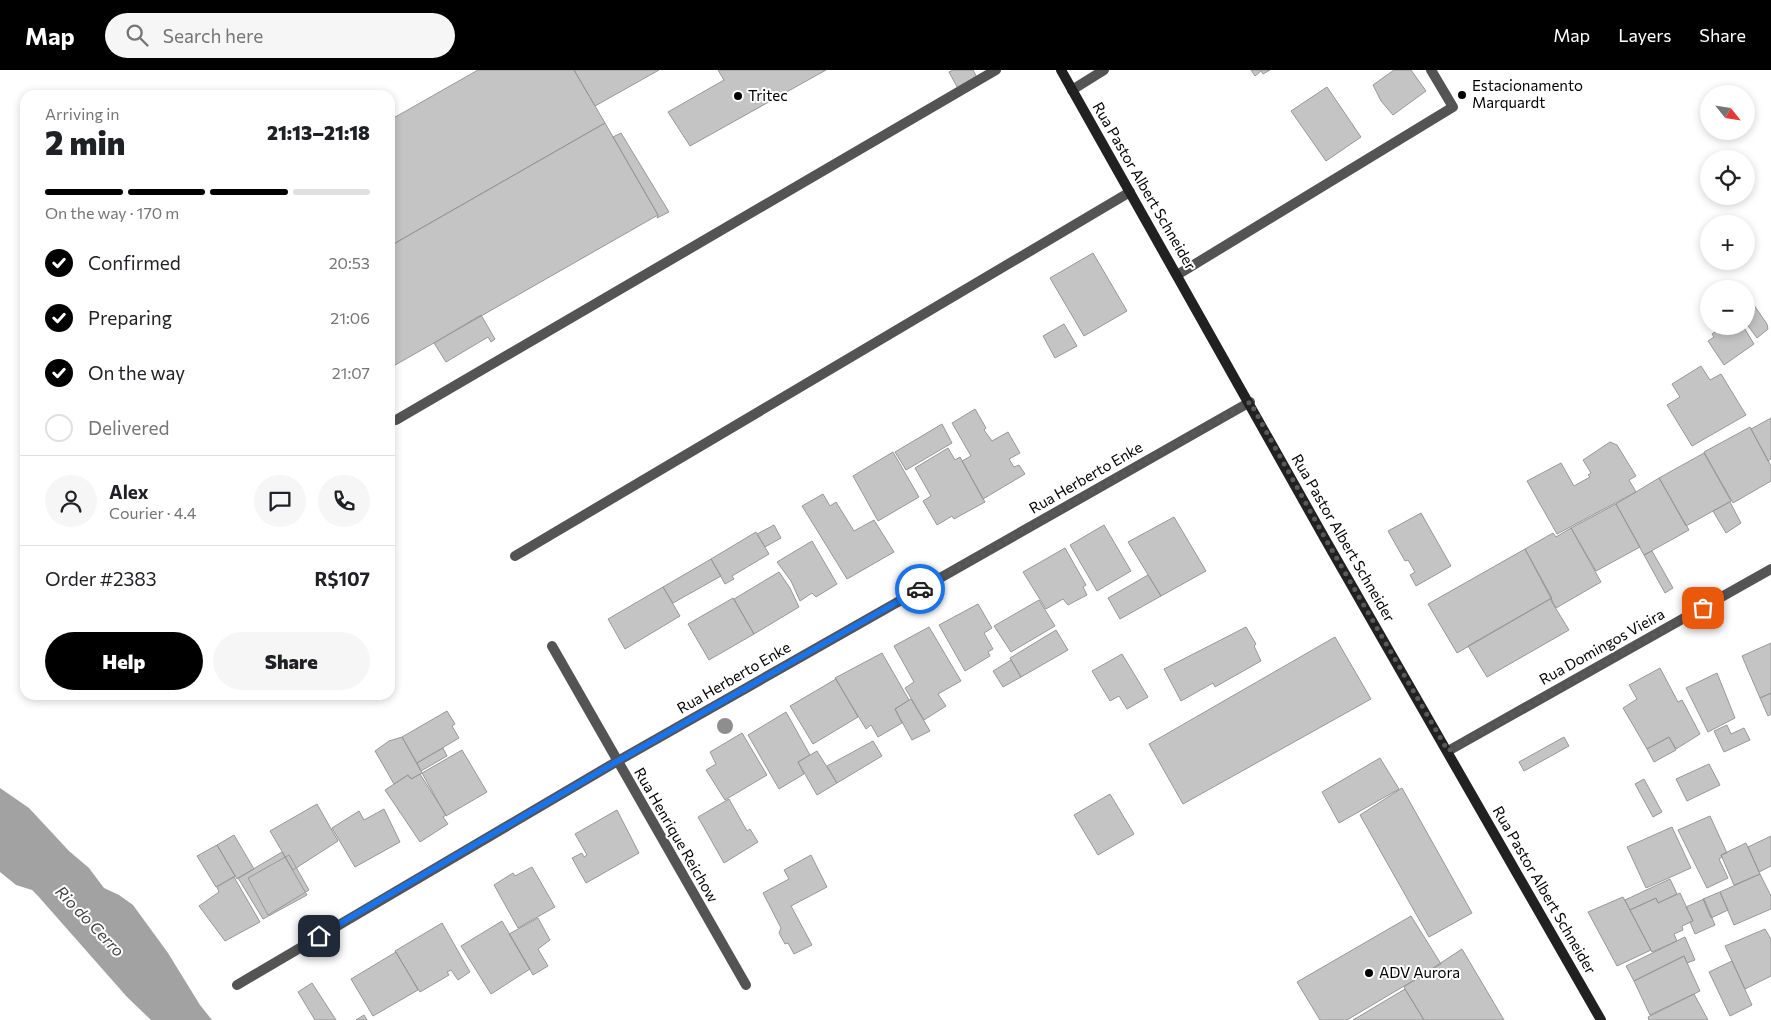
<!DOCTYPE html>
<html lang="en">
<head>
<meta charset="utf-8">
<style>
  :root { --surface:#fff; --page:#f6f6f6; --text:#202124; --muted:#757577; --line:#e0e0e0; --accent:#000 }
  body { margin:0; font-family:Commissioner,sans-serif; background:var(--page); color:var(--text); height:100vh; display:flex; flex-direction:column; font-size:19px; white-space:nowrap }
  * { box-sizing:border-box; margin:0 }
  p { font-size:16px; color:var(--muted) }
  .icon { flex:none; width:28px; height:28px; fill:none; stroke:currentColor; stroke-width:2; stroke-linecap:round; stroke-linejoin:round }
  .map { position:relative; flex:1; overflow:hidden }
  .drawer { position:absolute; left:20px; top:20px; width:375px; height:610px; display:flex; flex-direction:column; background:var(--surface); border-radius:15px; box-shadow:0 2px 8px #0003 }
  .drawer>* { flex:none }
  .needle { width:32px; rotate:120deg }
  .buttons { position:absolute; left:1700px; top:15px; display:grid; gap:10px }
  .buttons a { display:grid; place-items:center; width:55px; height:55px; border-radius:50%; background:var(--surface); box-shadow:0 2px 8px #0003; font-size:25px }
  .pin { position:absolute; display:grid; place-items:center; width:42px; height:42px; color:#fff; margin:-21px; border-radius:10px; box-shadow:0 2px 8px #0006 }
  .courier { position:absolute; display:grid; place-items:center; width:50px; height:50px; margin:-25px; border:4px solid #1a73e8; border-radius:50%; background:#fff; color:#222; box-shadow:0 1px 6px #0007 }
  .head em { font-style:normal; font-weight:800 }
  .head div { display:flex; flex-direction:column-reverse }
  .head { display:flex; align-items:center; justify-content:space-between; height:85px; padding:0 25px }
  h1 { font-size:32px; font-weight:800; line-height:38px }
  .bar { display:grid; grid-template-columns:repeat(4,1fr); gap:8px 5px; align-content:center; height:60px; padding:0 25px }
  .bar i { height:6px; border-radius:4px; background:var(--line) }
  .bar .current { background:var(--accent) }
  .bar p { grid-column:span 4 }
  .line { display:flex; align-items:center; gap:12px; padding:0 25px; border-top:1px solid var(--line) }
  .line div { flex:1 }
  .round { display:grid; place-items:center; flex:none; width:52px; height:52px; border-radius:26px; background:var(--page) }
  ol { padding:0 25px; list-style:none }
  li { display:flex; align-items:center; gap:15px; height:55px }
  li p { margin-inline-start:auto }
  li .icon { padding:5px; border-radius:50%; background:var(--accent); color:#fff; stroke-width:4 }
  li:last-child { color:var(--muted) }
  li i { width:28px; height:28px; border:2px solid var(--line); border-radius:50% }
  .button { display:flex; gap:10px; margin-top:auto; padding:10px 25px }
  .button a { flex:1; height:58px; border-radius:30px; background:var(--accent); color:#fff; font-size:20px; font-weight:800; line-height:58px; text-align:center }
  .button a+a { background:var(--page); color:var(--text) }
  header { display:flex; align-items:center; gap:30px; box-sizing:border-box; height:70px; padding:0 25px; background:var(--accent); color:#fff }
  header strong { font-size:24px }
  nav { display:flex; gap:28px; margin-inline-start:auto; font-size:18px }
  .search { width:350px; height:45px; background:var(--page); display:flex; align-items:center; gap:12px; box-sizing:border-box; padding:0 18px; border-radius:28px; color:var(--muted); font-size:19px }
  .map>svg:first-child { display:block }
  .water { fill:#a2a2a2 }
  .building { fill:#c4c4c4; stroke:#989898 }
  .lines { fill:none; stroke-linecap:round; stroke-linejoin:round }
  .service { stroke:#545454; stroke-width:10 }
  .minor { stroke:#545454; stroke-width:10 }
  .secondary { stroke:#212121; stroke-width:10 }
  .tree { fill:#8e8e8e }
  .done { stroke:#595959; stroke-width:5; stroke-dasharray:0 9 }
  .route { stroke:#1a73e8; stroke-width:6 }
  .poi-dot { fill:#000; stroke:#fff; stroke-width:2 }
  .labels { text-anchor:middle; stroke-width:4; stroke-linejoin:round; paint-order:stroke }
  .poi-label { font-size:15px; fill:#000; stroke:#fff; text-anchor:start }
  .street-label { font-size:15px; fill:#000; stroke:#fff }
  .water-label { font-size:16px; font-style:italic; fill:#434343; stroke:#fff }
</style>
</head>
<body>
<header>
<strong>Map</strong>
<div class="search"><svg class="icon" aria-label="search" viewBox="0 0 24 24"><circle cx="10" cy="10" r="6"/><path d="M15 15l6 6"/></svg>Search here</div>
<nav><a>Map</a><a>Layers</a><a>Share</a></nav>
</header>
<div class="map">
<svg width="1771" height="950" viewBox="0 0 1771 950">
  <rect width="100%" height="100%" fill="#fff"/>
  <path class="water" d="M0,718l29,20 40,43 20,17 15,20 15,7 14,10 35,48 32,52 12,15h-61l-24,-23 -89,-101 -6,-6 -16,-5 -16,-13z"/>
  <path class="building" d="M478,0h96l31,53 -215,123v-126z
    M574,0h85l-64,36z
    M718,0h108l-136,76 -22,-34 56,-32z
    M953,0h20l7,13 -19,11 -12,-22z
    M1251,0h19l-7,4 -2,-3 -6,5z
    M1394,0h17l15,21 -33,24 -12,-14 -8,-16z
    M1327,17l34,50 -35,24 -35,-50z
    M605,53l53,92 -268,153v-122z
    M621,63l48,79 -12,6 1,-3 -45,-78z
    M1093,183l34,58 -43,25 -34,-58z
    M1749,228l18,26 1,5 -11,9 -11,-15v-23z
    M481,245l14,24 -4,3 -3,-5 -42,25 -12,-19z
    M1064,254l13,22 -22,12 -12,-22z
    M1724,256h19l11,18 -30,21 -16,-24 6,-4 -2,-3z
    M1701,296l9,14 11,-6 25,41 -54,31 -25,-41 13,-8 -8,-13z
    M975,339l11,19 -2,2 8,11 16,-9 12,21 -11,6 5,8 5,-2 6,9 -42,25 -21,-38 9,-5 -19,-33z
    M1771,348v41l-3,2 -17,-32z
    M942,354l10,19 -46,27 -11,-18z
    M1750,357l21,39v15l-38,22 -29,-51z
    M1610,372l7,3 19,31 -7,4 7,12 -79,42 -30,-53 34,-18 13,23 16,-9 -2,-2 3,-2 -8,-13z
    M948,378l7,12 5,-3 25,45 -31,17 -2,-3 -15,9 -14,-24 8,-5 -16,-28z
    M893,382l26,45 -41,24 -25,-45z
    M1704,383l27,48 -45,25 -27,-48z
    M1659,408l30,52 -45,25 -28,-51z
    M823,424l7,12 6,-4 18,29 20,-11 20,32 -47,27 -45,-73z
    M1730,432l11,21 -15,10 -13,-22z
    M1616,434l24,43 -44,24 -25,-43z
    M1421,443l30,53 -35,20 -6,-11 5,-3 -7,-12 -3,1 -17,-30z
    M1174,447l32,54 -45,25 -33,-54z
    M774,455l7,13 -16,9 -8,-13z
    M1104,455l27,46 -34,20 -27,-46z
    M1571,458l30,54 -45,26 -31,-59 28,-16 3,4z
    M756,462l13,22 -37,22 2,3 -9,5 -14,-25z
    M812,471l25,43 -21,13 -4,-4 -12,8 -9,-20 -14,-19z
    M1065,478l21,37 -3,2 4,8 -19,10 -5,-6 -17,10 -23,-37z
    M1525,479l27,49 -95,55 -29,-49z
    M1652,481l21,37 -8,5 -21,-38z
    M711,489l10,17 -48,27 -10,-16z
    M779,502l11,16 9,19 -45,27 -20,-35z
    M1148,505l13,21 -41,23 -12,-21z
    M663,517l17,29 -55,33 -17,-30z
    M733,528l21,36 -45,26 -21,-36z
    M1550,529l19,31 -82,47 -19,-31z
    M1039,530l16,26 -44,26 -17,-26z
    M978,534l14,24 -8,5 9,16 -5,3 2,4 -25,15 -26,-46z
    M929,557l32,54 -23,13 8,12 -22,14 -19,-32 9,-6 -20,-36z
    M1246,557l10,17 -2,2 7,15 -46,26 -2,-4 -32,18 -17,-32z
    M1056,560l12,20 -47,27 -11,-19z
    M1335,567l36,62 -188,105 -34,-60z
    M1771,573v50l-11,5 -18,-42z
    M882,583l27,47 -14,9 7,14 -24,14 -7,-12 -5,4 -31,-51z
    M1122,584l26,43 -21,12 -8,-13 -9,5 -18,-30z
    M1011,590l10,17 -18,10 -10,-16z
    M1660,598l18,34 4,-2 18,34 -24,15 -7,-12 -22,12 -24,-41 14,-9 -8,-14z
    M1717,603l18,45 -27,14 -22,-44z
    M836,609l22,38 -45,27 -23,-38z
    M1771,623v21l-3,2 -8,-18z
    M911,629l19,32 -18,9 -17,-31z
    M447,641l8,13 -3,2 7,12 -42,25 -15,-26z
    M786,642l24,43 -12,7 6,12 -25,15 -31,-54z
    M1727,655l4,9 13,-6 6,12 -26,12 -10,-21z
    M742,663l25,42 -42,25 -19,-30 10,-6 -6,-12z
    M402,667l20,36 -11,6 -3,-4 -14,9 -19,-33 14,-10z
    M1564,667l5,9 -45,25 -5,-9z
    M1669,667l7,13 -22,12 -7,-13z
    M873,671l9,15 -45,27 -10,-17z
    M443,678l4,8 -26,15 -4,-8z
    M462,680l25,42 -41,24 -24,-43z
    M817,681l20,32 -20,12 -19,-33z
    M1380,688l19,31 -60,34 -17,-31z
    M1709,694l11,21 -33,16 -11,-22z
    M420,704l26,41 -3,2 5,7 -28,18 -35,-52 23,-15 3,4z
    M1644,709l18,33 -9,5 -18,-33z
    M1402,718l70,125 -43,24 -69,-122z
    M1110,724l24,40 -36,21 -24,-40z
    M729,729l18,32 3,-2 8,13 -34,21 -26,-46z
    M317,734l21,37 -45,29 -23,-39z
    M384,739l16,33 -45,25 -23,-39 27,-17 5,9z
    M617,740l22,43 -53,30 -14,-25 10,-5 2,4 3,-2 -12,-21z
    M1710,746l17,37 -6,2 1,2 -3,2 9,19 -21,10 -29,-58z
    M1672,757l19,41 -45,20 -19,-41z
    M234,765l20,34 -17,10 -20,-34z
    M1771,766v30l-12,6 -11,-25z
    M1746,773l14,31 -26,11 -13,-30z
    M217,775l18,31 -19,11 -19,-31z
    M282,782l25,43 -44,24 -25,-41z
    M289,785l20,35 -41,25 -20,-37z
    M811,785l16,32 -36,19 21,39 -18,9 -6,-11 -3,1 -6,-11 2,-5 -18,-35 26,-14 -5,-9z
    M532,797l23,40 -37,21 -24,-43 19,-12 2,3z
    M1760,804l11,22v13l-37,16 -14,-33z
    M234,807l26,45 -35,19 -26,-35 20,-14 -2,-5z
    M1670,809l7,15 -19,9 -2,-5 -26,12 -5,-10z
    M1720,822l8,18 -17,8 -8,-19z
    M1680,823l13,28 -11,5 1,4 -9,4 3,7 -25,11 -22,-42 26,-12 2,5z
    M1623,827l28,53 -34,16 -29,-54z
    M1704,829l11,26 -20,9 -5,-12 3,-1 -7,-14z
    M1411,846l30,48 -94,56h-27l-23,-38z
    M538,848l12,22 -12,9 10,17 -15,9 -24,-41z
    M502,851l28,48 -39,25 -30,-48z
    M442,853l28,49 -12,8 -7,-10 -4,2 2,3 -29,17 -25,-41z
    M1765,859l6,10v37l-26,13 -20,-43z
    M1685,867l10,23 -8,3 -3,-7 -50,25 -8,-15z
    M1462,879l42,71h-80l-19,-31 -1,-2z
    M396,882l22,38 -45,26 -22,-37z
    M1684,886l16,35 -50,24 -16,-34z
    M1732,891l20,44 -22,11 -21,-44z
    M312,913l24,37h-21l-17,-28z
    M1405,919l19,31h-71z
    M1694,924l14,26h-59l-1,-3z
    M364,945l3,5h-11z"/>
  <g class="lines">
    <path class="service" d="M1072,20l32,-20
      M1177,205l276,-168 -22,-37
      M396,350l600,-350
      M515,486l615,-364"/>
    <path class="minor" d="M552,576l194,339
      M1448,681l323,-182
      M237,915l379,-223 634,-360"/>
    <path class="secondary" d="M1061,0l264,469 276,481"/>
  </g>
  <circle class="tree" cx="725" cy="656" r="8"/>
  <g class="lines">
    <path class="done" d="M920,519l330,-187 75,136 123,213 255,-143"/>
    <path class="route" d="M319,866l297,-174 304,-173"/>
  </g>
  <g class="poi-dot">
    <circle cx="1462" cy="25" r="5"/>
    <circle cx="738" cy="26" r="5"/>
    <circle cx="1369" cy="903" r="5"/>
  </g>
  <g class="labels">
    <g class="poi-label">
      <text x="1472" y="21">Estacionamento<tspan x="1472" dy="17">Marquardt</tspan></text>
      <text x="748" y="31">Tritec</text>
      <text x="1379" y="908">ADV Aurora</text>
    </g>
    <g class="street-label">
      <text transform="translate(1144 116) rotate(60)" y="5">Rua Pastor Albert Schneider</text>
      <text transform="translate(1086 408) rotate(-30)" y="5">Rua Herberto Enke</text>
      <text transform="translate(1343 468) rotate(60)" y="5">Rua Pastor Albert Schneider</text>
      <text transform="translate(1602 577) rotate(-29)" y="5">Rua Domingos Vieira</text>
      <text transform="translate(734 608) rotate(-30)" y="5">Rua Herberto Enke</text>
      <text transform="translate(676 765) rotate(60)" y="5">Rua Henrique Reichow</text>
      <text transform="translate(1544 820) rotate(60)" y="5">Rua Pastor Albert Schneider</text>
    </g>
    <g class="water-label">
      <text transform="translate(90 851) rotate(46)" y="6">Rio do Cerro</text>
    </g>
  </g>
</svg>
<div class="buttons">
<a><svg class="needle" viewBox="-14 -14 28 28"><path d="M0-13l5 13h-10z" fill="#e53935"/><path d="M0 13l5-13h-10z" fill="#757577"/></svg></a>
<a><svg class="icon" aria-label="locate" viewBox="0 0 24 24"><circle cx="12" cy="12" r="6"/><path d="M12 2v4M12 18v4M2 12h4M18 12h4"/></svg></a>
<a>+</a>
<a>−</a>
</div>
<div class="pin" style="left:1703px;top:538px;background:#ea580c"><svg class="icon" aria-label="bag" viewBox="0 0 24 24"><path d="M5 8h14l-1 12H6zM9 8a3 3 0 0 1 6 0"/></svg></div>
<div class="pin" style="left:319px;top:866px;background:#1f2937"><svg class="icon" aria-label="home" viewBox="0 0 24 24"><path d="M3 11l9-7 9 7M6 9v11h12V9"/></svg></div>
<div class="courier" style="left:920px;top:519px"><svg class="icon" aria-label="car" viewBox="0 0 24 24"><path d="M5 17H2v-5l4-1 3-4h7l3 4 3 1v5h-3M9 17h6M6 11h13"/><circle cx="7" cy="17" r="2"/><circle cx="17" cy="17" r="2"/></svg></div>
<section class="drawer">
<div class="head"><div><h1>2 min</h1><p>Arriving in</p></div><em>21:13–21:18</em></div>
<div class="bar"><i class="current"></i><i class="current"></i><i class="current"></i><i></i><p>On the way · 170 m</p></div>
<ol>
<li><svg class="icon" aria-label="check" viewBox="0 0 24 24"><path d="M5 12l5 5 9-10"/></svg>Confirmed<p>20:53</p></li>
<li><svg class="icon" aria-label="check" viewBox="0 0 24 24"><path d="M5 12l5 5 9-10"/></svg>Preparing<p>21:06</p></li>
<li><svg class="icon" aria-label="check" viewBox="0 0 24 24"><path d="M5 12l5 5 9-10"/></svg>On the way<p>21:07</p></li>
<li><i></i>Delivered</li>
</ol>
<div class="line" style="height:90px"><a class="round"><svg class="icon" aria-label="person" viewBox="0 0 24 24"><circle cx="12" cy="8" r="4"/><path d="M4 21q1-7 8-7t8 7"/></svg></a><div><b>Alex</b><p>Courier · 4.4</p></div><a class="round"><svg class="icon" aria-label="chat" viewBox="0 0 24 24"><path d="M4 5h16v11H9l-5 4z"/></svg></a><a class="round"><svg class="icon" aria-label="phone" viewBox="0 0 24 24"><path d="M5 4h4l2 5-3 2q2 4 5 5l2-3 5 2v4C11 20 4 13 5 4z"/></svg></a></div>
<div class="line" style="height:65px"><div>Order #2383</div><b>R$107</b></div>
<div class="button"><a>Help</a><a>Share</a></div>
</section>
</div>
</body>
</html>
